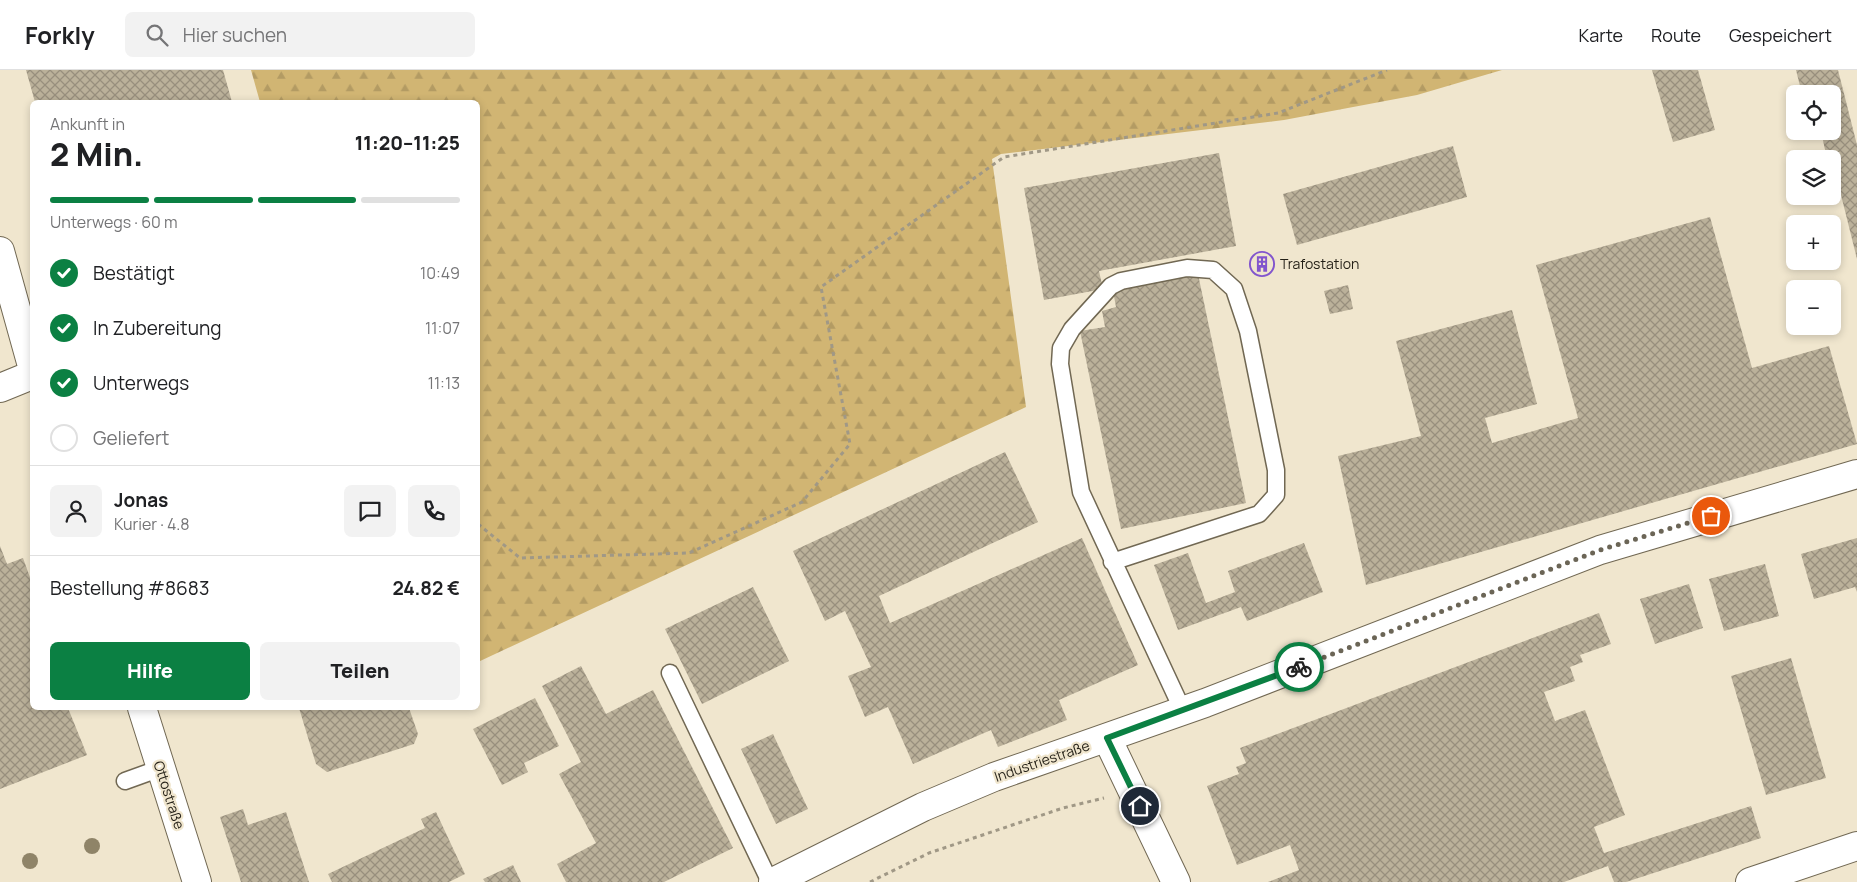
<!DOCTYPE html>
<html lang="de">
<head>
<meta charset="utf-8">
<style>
  :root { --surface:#fff; --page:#f2f2f2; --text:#202124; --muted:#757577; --line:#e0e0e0; --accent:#0b8043 }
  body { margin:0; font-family:Manrope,sans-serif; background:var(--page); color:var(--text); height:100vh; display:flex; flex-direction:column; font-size:19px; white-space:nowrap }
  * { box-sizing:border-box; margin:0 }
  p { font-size:16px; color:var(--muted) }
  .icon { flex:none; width:28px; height:28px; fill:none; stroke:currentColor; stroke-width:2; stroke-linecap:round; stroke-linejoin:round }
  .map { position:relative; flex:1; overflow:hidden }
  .drawer { position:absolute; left:30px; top:30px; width:450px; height:610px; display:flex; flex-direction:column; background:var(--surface); border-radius:8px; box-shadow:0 2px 8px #0003 }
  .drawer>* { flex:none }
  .tools { position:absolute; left:1786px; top:15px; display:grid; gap:10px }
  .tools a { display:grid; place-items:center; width:55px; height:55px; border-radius:8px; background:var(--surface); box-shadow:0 2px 8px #0003; font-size:25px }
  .pin { position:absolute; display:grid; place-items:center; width:42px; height:42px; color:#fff; margin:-21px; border:2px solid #fff; border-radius:50%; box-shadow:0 1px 5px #0007 }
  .courier { position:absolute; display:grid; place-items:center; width:50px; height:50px; margin:-25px; border:4px solid #0b8043; border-radius:50%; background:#fff; color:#222; box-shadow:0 1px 6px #0007 }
  .headline em { font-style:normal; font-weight:800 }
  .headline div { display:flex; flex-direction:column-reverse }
  .headline { display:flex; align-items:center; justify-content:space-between; height:85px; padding:0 20px }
  h1 { font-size:32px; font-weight:800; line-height:38px }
  .bar { display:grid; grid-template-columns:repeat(4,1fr); gap:8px 5px; align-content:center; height:60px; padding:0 20px }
  .bar i { height:6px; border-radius:4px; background:var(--line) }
  .bar .active { background:var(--accent) }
  .bar p { grid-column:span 4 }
  .line { display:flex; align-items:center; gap:12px; padding:0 20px; border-top:1px solid var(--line) }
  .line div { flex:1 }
  .round { display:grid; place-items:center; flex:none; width:52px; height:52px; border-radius:8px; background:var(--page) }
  ol { padding:0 20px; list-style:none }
  li { display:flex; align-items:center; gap:15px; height:55px }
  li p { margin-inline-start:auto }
  li .icon { padding:5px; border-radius:50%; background:var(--accent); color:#fff; stroke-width:4 }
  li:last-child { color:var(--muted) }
  li i { width:28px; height:28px; border:2px solid var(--line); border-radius:50% }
  .primary-button { display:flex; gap:10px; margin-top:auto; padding:10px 20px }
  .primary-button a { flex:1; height:58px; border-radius:8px; background:var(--accent); color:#fff; font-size:20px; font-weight:800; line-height:58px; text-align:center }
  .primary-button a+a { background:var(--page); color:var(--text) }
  header { display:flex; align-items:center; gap:30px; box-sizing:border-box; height:70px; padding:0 25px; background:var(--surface); border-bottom:1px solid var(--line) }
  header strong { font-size:24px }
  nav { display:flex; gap:28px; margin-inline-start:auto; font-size:18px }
  .search { width:350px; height:45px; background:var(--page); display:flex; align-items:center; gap:12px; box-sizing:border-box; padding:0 18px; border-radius:8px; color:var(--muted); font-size:19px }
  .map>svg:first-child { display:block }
  .forest { fill:url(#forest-firs) }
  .building { fill:url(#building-cross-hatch) }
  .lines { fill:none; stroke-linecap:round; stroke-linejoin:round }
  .service-casing { stroke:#716853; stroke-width:19 }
  .minor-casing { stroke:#716853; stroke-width:30 }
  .tertiary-casing { stroke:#716853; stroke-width:30 }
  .path { stroke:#a09886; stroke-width:3; stroke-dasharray:4 4; stroke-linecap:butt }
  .service { stroke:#fff; stroke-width:16 }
  .minor { stroke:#fff; stroke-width:28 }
  .tertiary { stroke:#fff; stroke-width:28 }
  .tree { fill:#8f8468 }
  .done { stroke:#6b6556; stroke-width:5; stroke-dasharray:0 9 }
  .route { stroke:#0b8043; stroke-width:6 }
  .labels { text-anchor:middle; stroke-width:4.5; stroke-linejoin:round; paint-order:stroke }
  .poi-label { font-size:14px; fill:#231f16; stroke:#f0e6ce; text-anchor:start }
  .street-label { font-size:14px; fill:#231f16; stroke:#f0e6ce }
</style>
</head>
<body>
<header>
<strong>Forkly</strong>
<div class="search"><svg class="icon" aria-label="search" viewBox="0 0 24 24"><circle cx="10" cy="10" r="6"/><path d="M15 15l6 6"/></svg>Hier suchen</div>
<nav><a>Karte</a><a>Route</a><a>Gespeichert</a></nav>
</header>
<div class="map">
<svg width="1857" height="812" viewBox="0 0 1857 812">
  <defs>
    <pattern id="forest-firs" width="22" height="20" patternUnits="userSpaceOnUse" patternTransform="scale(1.25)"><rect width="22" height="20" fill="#d1b573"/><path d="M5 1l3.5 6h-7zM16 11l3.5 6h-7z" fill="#b39b63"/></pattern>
    <pattern id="building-cross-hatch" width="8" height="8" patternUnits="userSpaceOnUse" patternTransform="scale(1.25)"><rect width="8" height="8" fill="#bbb19a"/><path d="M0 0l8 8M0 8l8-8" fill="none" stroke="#988f7d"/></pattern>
  </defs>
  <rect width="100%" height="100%" fill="#f0e6ce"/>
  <path class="forest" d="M251,0h1251l-85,25 -133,25 -283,34 -9,5 34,248 -548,255v-560h-218z"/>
  <path class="building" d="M26,0h197l9,32h-197z
    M1652,0h46l17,60 -42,12z
    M1796,0h42l19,75v114l-25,-100h-5l-6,-28h11v-37h-30z
    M1453,76l14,51 -170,48 -14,-51z
    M1219,83l17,93 -137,25 4,18 -59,11 -20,-112z
    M1710,147l42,151 77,-22 28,98 -491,141 -28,-129 83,-20 -25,-95 116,-31 25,94 -52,14 7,25 86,-25 -42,-153z
    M1271,185l3,12 -21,6 -3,-13z
    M1198,204l48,229 -125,26 -41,-198 25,-4 -3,-16 14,-4 -3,-16z
    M1348,215l5,24 -23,5 -6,-23z
    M1005,382l33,70 -159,74 11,27 192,-85 56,127 -79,35 8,20 -69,27 -7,-17 -78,34 -25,-57 -23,10 -17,-41 23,-9 -26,-56 -20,10 -32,-70z
    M1857,468v54l-2,-5 -41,12 -13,-45z
    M1304,473l19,49 -76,29 -6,-14 -63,23 -24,-65 34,-12 18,50 29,-11 -7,-21z
    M0,476l7,18 16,-6 9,25v125h36l19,47 -87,34z
    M1765,494l14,52 -55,15 -15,-52z
    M1689,514l14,44 -48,16 -15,-45z
    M753,517l36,74 -87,43 -37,-75z
    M1599,543l12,31 -31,11 3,7 -13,5 5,14 -31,11 11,29 30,-11 40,105 -31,12 10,26 147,-47 10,32 -135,44h-12l-6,-16 -44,16h-296l31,-12 -9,-25 -53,20 -30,-79 32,-12 -3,-7 10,-4 -6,-15z
    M1791,588l35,120 -60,17 -35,-119z
    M581,596l25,48 47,-24 80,158 -69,34h-98l-9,-18 39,-21 -37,-69 22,-12 -39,-76z
    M535,628l24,48 -35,17 4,9 -26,13 -29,-56z
    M299,638h110l9,26 -4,10 -87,28 -11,-8z
    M773,664l35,75 -32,15 -35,-75z
    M243,739l5,16 38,-13 23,70h-68l-21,-65z
    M436,742l29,62 -16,8h-117l-4,-8 97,-46 -4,-9z
    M513,795l8,17h-36l-2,-3z"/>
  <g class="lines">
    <defs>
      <path id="service" d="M1112,492l147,-48 17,-19v-25l-28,-139 -14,-42 -21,-19 -26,-2 -66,13 -10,5 -39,43 -11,19 -1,16 21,128 102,219
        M670,603l100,209
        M125,711l36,-13"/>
      <path id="minor" d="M0,181l32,115
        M0,318l32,-13
        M142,638l55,174
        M1107,668l69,144
        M1750,812l107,-36"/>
      <path id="tertiary" d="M773,812l150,-75 71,-30 211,-74 395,-153 257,-76"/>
    </defs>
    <use href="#service" class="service-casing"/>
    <use href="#minor" class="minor-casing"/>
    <use href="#tertiary" class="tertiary-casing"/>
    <path class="path" d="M478,454l42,34 169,-5 113,-51 48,-58 -29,-157 183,-130 274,-44 109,-43
      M870,812l59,-29 134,-45 41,-10"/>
    <use href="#service" class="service"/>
    <use href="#minor" class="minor"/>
    <use href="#tertiary" class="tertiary"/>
  </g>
  <g class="tree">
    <circle cx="92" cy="776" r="8"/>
    <circle cx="30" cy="791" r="8"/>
  </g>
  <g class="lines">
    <path class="done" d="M1299,597l301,-117 111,-34"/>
    <path class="route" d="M1140,736l-33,-68 192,-71"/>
  </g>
  <defs>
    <symbol id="building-ring" viewBox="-11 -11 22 22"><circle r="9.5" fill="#f0e6ce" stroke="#8255cd" stroke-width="1.5"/><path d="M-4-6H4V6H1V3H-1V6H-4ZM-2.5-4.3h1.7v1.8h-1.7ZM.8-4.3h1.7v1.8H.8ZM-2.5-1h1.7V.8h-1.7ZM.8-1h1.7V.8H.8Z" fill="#8255cd"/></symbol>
  </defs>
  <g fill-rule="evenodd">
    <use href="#building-ring" x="1248" y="180" width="28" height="28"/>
  </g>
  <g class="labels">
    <g class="poi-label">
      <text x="1280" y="199">Trafostation</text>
    </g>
    <g class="street-label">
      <text transform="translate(1042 691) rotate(-19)" y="5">Industriestraße</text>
      <text transform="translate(169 725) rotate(72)" y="5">Ottostraße</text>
    </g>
  </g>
</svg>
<div class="tools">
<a><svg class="icon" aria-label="locate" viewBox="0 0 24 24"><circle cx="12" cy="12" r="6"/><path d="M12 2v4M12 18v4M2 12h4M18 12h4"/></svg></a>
<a><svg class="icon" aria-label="layers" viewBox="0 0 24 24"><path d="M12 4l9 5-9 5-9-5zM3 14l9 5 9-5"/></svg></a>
<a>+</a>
<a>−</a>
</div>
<div class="pin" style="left:1711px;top:446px;background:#ea580c"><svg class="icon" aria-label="bag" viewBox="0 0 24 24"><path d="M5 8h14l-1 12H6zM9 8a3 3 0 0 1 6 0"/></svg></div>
<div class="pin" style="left:1140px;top:736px;background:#1f2937"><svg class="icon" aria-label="home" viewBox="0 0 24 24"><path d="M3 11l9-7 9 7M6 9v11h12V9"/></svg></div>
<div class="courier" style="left:1299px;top:597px"><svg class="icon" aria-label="bike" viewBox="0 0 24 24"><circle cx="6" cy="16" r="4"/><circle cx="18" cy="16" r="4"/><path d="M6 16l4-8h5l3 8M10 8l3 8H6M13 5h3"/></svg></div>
<section class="drawer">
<div class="headline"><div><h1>2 Min.</h1><p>Ankunft in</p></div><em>11:20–11:25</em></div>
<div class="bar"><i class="active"></i><i class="active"></i><i class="active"></i><i></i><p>Unterwegs · 60 m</p></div>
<ol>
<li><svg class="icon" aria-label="check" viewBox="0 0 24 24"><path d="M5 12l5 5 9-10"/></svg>Bestätigt<p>10:49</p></li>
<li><svg class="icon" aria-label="check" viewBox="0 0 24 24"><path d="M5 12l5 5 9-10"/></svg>In Zubereitung<p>11:07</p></li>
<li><svg class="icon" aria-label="check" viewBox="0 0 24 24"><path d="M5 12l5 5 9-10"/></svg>Unterwegs<p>11:13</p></li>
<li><i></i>Geliefert</li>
</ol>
<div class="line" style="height:90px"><a class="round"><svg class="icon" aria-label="person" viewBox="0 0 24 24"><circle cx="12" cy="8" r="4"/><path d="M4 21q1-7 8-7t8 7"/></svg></a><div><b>Jonas</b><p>Kurier · 4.8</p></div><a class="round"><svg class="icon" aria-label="chat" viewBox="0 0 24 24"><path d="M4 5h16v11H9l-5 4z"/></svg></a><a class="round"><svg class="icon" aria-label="phone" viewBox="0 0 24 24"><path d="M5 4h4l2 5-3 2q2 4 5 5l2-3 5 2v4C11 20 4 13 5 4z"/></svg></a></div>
<div class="line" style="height:65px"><div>Bestellung #8683</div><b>24.82 €</b></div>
<div class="primary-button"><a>Hilfe</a><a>Teilen</a></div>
</section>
</div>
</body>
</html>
